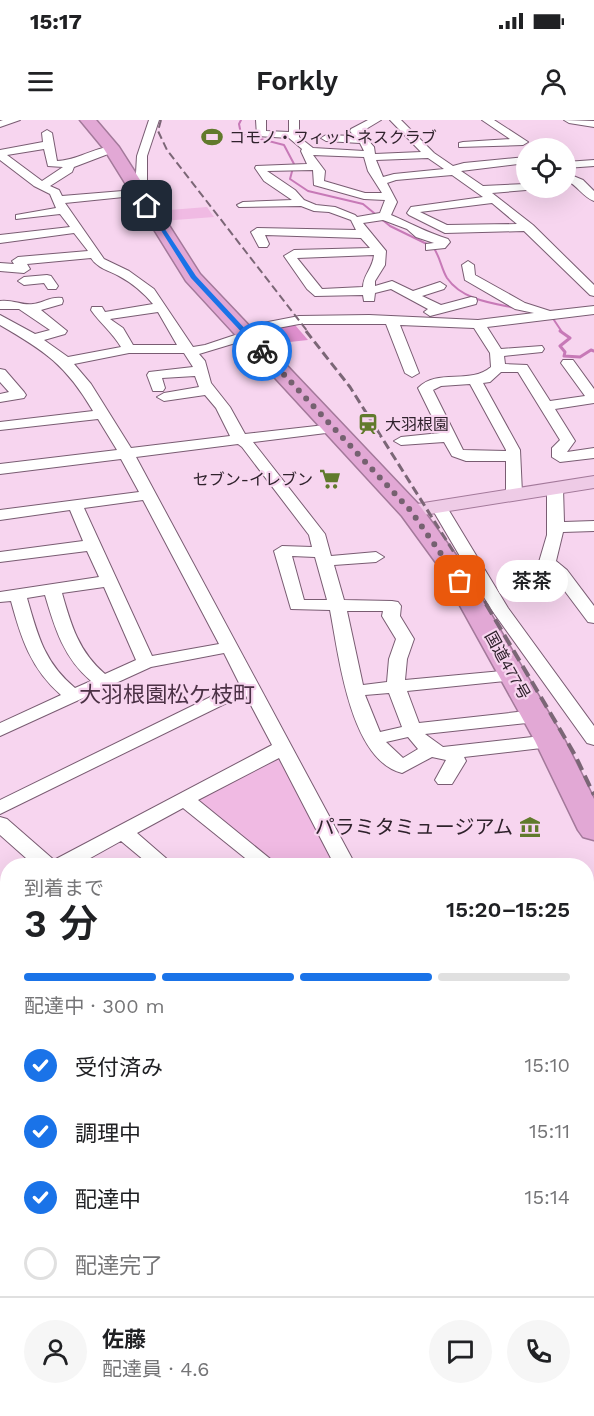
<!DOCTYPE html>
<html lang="ja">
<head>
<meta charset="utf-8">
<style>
  :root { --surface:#fff; --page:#f6f6f6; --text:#202124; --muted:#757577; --line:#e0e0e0; --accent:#1a73e8 }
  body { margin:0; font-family:"Work Sans","Noto Sans JP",sans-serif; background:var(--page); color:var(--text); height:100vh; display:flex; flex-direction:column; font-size:22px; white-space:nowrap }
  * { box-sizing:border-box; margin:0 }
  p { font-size:20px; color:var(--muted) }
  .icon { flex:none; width:33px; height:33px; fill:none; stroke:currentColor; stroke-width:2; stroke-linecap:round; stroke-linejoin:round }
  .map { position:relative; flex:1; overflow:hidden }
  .drawer { position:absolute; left:0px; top:738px; width:594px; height:558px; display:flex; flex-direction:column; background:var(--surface); border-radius:24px 24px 0 0; box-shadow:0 6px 24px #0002 }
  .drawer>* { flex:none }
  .fabs { position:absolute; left:516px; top:18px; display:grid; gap:12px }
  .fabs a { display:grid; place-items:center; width:60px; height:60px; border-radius:50%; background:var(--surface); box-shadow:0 6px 24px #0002; font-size:30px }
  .pin { position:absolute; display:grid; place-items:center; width:51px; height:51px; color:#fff; margin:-26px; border-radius:12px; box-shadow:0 3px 9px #0006 }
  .courier { position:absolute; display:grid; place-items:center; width:60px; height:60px; margin:-30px; border:4px solid #1a73e8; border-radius:50%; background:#fff; color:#222; box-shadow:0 2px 8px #0007 }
  .bubble { position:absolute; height:42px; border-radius:21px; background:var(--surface); box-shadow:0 6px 24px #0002; font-size:20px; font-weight:600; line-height:42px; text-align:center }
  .summary em { font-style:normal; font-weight:600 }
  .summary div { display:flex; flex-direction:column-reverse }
  .summary { display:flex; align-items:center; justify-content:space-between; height:102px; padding:0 24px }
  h1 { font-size:39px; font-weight:600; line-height:45px }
  .bar { display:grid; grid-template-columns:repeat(4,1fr); gap:9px 6px; align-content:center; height:72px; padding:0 24px }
  .bar i { height:8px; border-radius:4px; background:var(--line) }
  .bar .active { background:var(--accent) }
  .bar p { grid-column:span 4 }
  .line { display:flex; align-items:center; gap:15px; padding:0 24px; border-top:2px solid var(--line) }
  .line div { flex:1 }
  .round { display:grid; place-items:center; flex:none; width:63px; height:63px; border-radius:32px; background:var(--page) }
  ol { padding:0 24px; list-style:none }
  li { display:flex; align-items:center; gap:18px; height:66px }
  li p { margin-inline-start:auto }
  li .icon { padding:6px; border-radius:50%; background:var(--accent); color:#fff; stroke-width:4 }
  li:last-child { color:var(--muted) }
  li i { width:33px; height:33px; border:3px solid var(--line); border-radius:50% }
  .status { display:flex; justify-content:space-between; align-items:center; height:42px; padding:0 30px; background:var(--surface); direction:ltr }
  .status svg { height:16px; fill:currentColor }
  header { display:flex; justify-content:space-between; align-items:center; height:78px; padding:0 24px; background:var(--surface); font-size:27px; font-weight:600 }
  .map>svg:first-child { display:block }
  .green { fill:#f0bae3 }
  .forest { fill:#de8fcd }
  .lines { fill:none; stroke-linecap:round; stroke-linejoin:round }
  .stream-far1 { stroke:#c779b7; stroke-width:2 }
  .stream { stroke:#c779b7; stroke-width:3 }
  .minor-casing { stroke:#795c72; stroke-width:2 }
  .major-casing { stroke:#a3799a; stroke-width:2 }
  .highway-casing { stroke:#a3799a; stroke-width:3 }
  .minor { fill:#fff; fill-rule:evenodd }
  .major { fill:#eecbe6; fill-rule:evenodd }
  .highway { fill:#e2a8d5; fill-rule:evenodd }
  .rail-far2 { stroke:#7b6676; stroke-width:2; stroke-dasharray:8 4; stroke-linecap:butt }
  .rail-far1 { stroke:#7b6676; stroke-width:3; stroke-dasharray:9 4.5; stroke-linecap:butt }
  .rail { stroke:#7b6676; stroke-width:4; stroke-dasharray:12 6; stroke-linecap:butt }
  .route { fill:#1a73e8 }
  .done { stroke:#756170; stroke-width:6; stroke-dasharray:0 10.8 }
  .labels { text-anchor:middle; stroke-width:4.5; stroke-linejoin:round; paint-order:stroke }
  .far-poi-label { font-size:16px; fill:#2f222c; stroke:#f7d5ef; text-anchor:start }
  .far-street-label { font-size:16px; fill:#2f222c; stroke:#f7d5ef }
  .poi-label { font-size:20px; fill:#2f222c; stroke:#f7d5ef; text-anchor:end }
  .quarter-label { font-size:22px; fill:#4b3145; stroke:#f7d5ef }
</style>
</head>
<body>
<div class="status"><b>15:17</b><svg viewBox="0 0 49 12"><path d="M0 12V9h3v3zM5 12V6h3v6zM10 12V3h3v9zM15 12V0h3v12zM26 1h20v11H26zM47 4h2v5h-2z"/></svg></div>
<header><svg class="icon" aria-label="menu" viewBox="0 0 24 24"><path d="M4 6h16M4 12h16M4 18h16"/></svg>Forkly<svg class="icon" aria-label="person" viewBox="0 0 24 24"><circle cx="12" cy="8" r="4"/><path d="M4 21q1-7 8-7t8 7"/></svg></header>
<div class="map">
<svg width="594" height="1296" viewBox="0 0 594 1296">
  <rect width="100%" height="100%" fill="#f7d5ef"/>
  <path class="green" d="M207,87l7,10 -52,4 -5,-10z
    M276,636l6,1 57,108h-62l-82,-63 2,-5z"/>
  <path class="forest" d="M295,205l13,15 -46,5 -12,-12z"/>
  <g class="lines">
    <path class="stream-far1" d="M241,0l-2,4 2,10 43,11 10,19 -4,15 18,12 55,13 27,22 43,21c7,9 8,21 14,31 15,22 45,25 69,30
      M552,197l10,15"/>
    <path class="stream" d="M560,211l10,7 -10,8 5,6 -1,4 16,1 11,-7 3,1"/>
    <defs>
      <path id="minor" d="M3,0h17l-20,7v-6z
        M149,0h10l-12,36v34l-4,5 -78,8 39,56 25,12 25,18 39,58 12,-2 33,-11 -2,-3 2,-3 61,-12 70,-1 109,5 56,-7 -19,-4 -50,-29 -3,-15 6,-4 6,4 1,10 50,28 25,8 44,-5v8l-107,13 14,22 41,-3 2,3 -2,3 -38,4 1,8 22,1 23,36 35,-5 -24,-33 2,-3h10l21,29v14l-39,6 20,32 -8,11 27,-4v10l-34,4 -8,-5v-9l8,-8 -42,-68h-17l-11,10 -7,1 37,67 2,43 -8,5 -8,-5v-32h-40l-14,-5 -8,-14 -43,3 -7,-4 7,-4 39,-4 -22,-45c19,-20 52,-3 73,-21l-1,-14 -16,-25 -74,-3 19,48 -7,4 -7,-4 -19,-49h-87l-47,9v5l-53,16 6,7 6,22 19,24 15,27 89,-10 7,4 -7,4 -81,10 72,92 6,22 45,-4 8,5 -8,5 -42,3 10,35 48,1 6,1 3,4 -1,10 14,23 -7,20 -2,21 109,-10 6,1 3,4 -3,4 -6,1 -107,11 12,32 117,-13 7,2 2,4 -2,4 -7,2 -111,12 18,13 107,-12 7,2 3,4 -3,4 -7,2 -86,10 2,4 -14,23h-14l-3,-4 11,-20 -14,-3 -30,16c-52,-13 -63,-117 -72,-163l-39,-1 -17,-58 8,-5 30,1 -3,-12 -67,-88 -4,-3 -102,13 220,409h-21l-56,-108 -81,42 81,66h-24l-72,-58 -46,25 38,33h-24l-30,-25 -45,25h-41l-35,-31v-18l7,2 47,41 218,-115 -27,-51 -245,120v-14l239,-117 -15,-30 -73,14 -151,69v-13l61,-28c-30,-26 -40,-57 -50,-94l-11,1v-10l99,-15 -12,-26 -87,11v-10l83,-11 -13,-31 -70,10v-10l139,-18 -18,-33 -121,15v-10l117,-14 -19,-31 -98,11v-8l93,-11c-27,-46 -48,-60 -93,-86v-10l35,19 15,-4 -31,-21h-19v-8c12,-2 23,5 33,3 10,-1 18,-8 29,-6l1,3 -1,3 -21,6 26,21 -2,3 -21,6 24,17 53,-10c-9,-15 -21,-24 -30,-37l1,-3h10l3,5 48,-8c-9,-11 -21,-21 -34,-28 -9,-5 -22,-8 -28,-18l-64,6 3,5 -6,4 -24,-2v-8l14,1 -2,-3 6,-4 70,-6 -14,-18 -74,10v-8l70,-8 -10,-13 -44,5v-4l40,-7 -6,-14 -16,-8 -34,-26v-10l43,-8 -1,-9 5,-3 5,3 5,28c20,0 41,-16 59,-14v4l-42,16 -2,5 -22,14 9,4 3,6 73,-6 2,-34zM44,29l4,17 15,1 -21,14 -35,-26zM158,192l19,33h-44l-10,-17 -13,-9zM129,233h55l9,14 -44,5 -2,3 6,16h10l2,-3 -3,-10 33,-2 4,11 -35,6 -7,4 7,4 41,-6 11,13 14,28 -99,12 -40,-64 -17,-20zM470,264l36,66v1l-43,-1 -30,-60 8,-4zM143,380l76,144 -67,12 -68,-148zM292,436l23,1 12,43h-23zM104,467l32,73 -31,14c-26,-22 -34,-49 -43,-81zM45,475c10,34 19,63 46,86l-16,7c-31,-26 -37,-52 -48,-90zM347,491h36l-1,5 14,23 -7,20 -2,23 -24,3zM389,573l13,34 -22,5 -15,-37zM408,617l10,12 -15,9 -17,-16z
        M256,0h10v11l23,1v-12h10v17l14,11 51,3 -4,-8 -34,-2 -5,-3 5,-3 28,1 -4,-5 1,-2 17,-9h13l-20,12 13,15 1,7 46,-2 -31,-32h11l33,33 19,13 11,-3 62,-6v6l-65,8 22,15 43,-2v4h5l-5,2 -34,3 41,32 61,60v11l-4,-1 -66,-64 -79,2 -36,-18 -2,-2 4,-6 72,-10 -31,-22 -56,5 -9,3 10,19 -6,13c19,8 37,18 57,24l2,3 -5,6 -19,2v-6l8,-1 -18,-6 -9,-8 -24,-9 -20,3 23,28 -1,14 -10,16v5l17,-5 21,10 27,-9 6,4 -2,3 -22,7 19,9 30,-8 5,1 1,3 -1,3 -46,12 -6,-4 4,-3 -37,-20 -16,4 -1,8h-10l-1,-6 -48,1 -8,-7 -23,-33 10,-6 76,-2 -9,-10 -96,-3 4,9 -2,3h-8l-8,-15 6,-4 99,2 -5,-10 -22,-8 -15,-1 -13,-5 -62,1 -2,-2 6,-3 49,-2 -28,-19 -9,-13 1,-2 51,-2 -6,-13 1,-2 -13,-11 -32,-2zM313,35l51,2 4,14 14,22h-17l-41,-12 1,-10zM428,38l16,11 -50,5 -11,3 -7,-17zM313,50l1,15 50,14 21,1 -5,13 -23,4 -2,-2 -20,-8 -19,-2 -12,-5 -9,-10 -28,-19zM492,83l25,21 -70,1 -27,-13zM374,135c-1,13 -11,20 -11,32l-41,2 -25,-31z
        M482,0h12l34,22 -5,3 -64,2v-4l4,-1 47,-3z
        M564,0l30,1v6l-25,-4z
        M594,40v6l-28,2v-6z
        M566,53l17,7 11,11v10c-11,-4 -17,-16 -28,-21z
        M47,155l4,1 7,10 -2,3h-8l-4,-6 -20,2 -6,-4 6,-4z
        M0,249l5,1 19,22 2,3 -2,3 -24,4v-8l9,-2 -9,-10z
        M555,363l8,5 1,34 30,-1v10l-31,1 -7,29 11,9 27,36v17l-6,-1 -33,-44 -16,-16 8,-27v-47z
        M439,382l6,2 63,104 86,118v19l-7,-2 -96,-134 -60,-102z
        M8,765v16l-8,2v-16z
        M594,782v16l-8,2v-16z
        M0,828l8,2v21l-8,-3z
        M586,853l8,2v32l-8,-2z
        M586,914l8,1v18l-8,-1z
        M0,934l8,2v24l-8,-3z
        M586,1011l8,1v20l-8,-1z
        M0,1049l8,2v23l-8,-2z
        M586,1115l8,1v22l-8,-1z
        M0,1146l8,1v22l-8,-1z
        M586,1196l8,1v24l-8,-1z
        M237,1288h28l2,8h-28z"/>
      <path id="major" d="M594,356v12l-183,29 -7,-2 -3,-4 3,-4 7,-2z"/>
      <path id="highway" d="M80,0h16l23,27 81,127 220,232 38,52 107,183 29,58v41l-11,-3 -5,-7 -43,-89 -98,-177 -35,-48 -216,-235 -82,-132z"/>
    </defs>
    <use href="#minor" class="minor-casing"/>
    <use href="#major" class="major-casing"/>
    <use href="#highway" class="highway-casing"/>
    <use href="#minor" class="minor"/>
    <use href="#major" class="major"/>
    <use href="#highway" class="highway"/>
    <path class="rail-far2" d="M161,0l-3,11 9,19 141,182"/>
    <path class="rail-far1" d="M306,211l44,56 137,218"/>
    <path class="rail" d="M486,484l89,151 19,40"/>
  </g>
  <path class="route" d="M145,85h4l47,71 68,73v3h-4l-69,-74z"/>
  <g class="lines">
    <path class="done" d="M262,231l149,160 49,70"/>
  </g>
  <defs>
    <symbol id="stadium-bare" viewBox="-9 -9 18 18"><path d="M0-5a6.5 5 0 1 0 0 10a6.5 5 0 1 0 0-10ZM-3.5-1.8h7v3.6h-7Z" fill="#617a2c" stroke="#f7d5ef" stroke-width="2.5" paint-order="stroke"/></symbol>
    <symbol id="station-bare" viewBox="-9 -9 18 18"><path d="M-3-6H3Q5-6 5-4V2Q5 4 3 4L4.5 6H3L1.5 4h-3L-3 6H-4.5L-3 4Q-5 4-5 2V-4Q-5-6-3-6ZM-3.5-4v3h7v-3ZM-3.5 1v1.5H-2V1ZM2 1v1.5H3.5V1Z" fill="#617a2c" stroke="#f7d5ef" stroke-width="2.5" paint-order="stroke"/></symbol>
    <symbol id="supermarket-bare" viewBox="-9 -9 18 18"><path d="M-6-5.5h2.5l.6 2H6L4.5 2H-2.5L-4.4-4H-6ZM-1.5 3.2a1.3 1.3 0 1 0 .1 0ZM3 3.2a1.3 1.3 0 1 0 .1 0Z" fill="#617a2c" stroke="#f7d5ef" stroke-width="2.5" paint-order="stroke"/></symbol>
    <symbol id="museum-bare" viewBox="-9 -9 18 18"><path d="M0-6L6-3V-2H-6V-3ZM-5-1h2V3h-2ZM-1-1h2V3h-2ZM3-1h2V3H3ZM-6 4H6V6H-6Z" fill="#617a2c" stroke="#f7d5ef" stroke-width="2.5" paint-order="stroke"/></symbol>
  </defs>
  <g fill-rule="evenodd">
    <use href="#stadium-bare" x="197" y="2" width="30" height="30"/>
    <use href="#station-bare" x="353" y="289" width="30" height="30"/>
    <use href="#supermarket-bare" x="315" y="344" width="30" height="30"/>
    <use href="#museum-bare" x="515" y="692" width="30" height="30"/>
  </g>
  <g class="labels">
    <g class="far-poi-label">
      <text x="229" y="23">コモノ・フィットネスクラブ</text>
      <text x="385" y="310">大羽根園</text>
      <text x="313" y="365" text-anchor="end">セブン-イレブン</text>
    </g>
    <g class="far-street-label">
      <text transform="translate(508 545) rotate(61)" y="6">国道477号</text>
    </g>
    <g class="poi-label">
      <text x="513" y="714">パラミタミュージアム</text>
    </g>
    <g class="quarter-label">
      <text x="167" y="582">大羽根園松ケ枝町</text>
    </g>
  </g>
</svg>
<div class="fabs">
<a><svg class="icon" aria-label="locate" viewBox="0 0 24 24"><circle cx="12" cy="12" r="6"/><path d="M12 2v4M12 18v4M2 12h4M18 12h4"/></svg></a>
</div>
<div class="pin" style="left:460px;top:461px;background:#ea580c"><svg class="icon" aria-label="bag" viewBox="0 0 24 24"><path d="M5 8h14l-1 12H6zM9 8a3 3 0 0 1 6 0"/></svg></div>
<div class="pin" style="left:147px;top:86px;background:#1f2937"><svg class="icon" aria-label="home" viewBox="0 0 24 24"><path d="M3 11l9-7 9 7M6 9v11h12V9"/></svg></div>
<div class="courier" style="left:262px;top:231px"><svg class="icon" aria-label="bike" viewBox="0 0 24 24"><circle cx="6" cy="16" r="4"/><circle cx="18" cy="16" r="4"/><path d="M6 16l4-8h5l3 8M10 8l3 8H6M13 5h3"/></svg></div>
<div class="bubble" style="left:496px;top:440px;width:72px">茶茶</div>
<section class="drawer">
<div class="summary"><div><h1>3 分</h1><p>到着まで</p></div><em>15:20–15:25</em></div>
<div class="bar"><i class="active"></i><i class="active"></i><i class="active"></i><i></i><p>配達中 · 300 m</p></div>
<ol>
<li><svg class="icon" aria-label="check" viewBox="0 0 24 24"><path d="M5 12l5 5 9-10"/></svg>受付済み<p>15:10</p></li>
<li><svg class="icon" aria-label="check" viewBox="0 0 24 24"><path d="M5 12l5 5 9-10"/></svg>調理中<p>15:11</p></li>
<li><svg class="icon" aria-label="check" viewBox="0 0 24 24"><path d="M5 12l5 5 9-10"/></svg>配達中<p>15:14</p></li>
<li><i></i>配達完了</li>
</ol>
<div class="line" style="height:108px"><a class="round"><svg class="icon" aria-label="person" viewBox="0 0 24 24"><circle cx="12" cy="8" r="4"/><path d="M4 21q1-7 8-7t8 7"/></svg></a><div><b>佐藤</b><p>配達員 · 4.6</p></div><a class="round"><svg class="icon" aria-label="chat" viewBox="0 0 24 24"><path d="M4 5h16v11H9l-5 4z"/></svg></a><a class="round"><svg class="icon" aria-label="phone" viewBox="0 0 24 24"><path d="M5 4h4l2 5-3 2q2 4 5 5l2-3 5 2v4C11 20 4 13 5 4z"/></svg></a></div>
</section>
</div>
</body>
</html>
